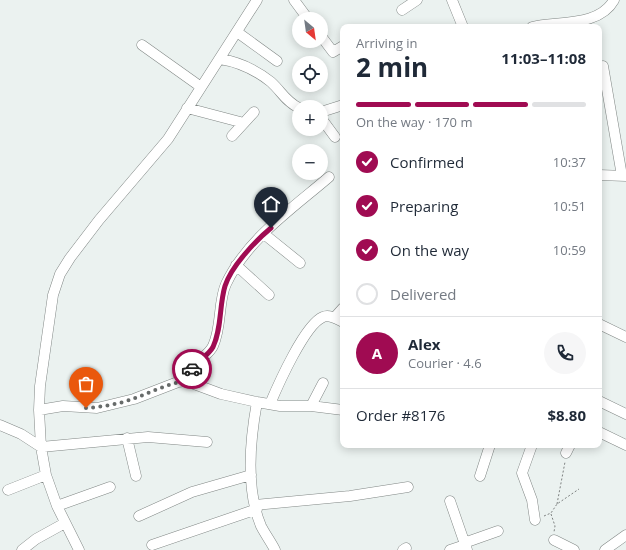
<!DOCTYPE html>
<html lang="en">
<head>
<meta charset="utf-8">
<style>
  :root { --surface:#fff; --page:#f6f6f7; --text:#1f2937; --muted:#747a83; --line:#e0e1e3; --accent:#a00b52 }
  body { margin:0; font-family:"Open Sans",sans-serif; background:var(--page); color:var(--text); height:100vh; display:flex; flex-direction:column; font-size:15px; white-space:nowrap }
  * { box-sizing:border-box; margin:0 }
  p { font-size:13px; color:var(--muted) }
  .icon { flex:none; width:22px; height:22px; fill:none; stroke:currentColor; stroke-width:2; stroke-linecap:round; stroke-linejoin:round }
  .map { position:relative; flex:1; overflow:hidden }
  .sheet { position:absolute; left:340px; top:24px; width:262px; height:424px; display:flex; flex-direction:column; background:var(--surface); border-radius:8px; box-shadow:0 2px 10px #0003 }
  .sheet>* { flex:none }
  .needle { width:26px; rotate:151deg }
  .controls { position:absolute; left:292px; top:12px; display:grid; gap:8px }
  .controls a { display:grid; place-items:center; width:36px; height:36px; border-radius:50%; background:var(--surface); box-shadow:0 2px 10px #0003; font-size:20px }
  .pin { position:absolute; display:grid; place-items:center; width:34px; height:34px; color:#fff; margin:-41px -17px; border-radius:50% 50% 50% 0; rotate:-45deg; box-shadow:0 0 4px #0007 }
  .pin .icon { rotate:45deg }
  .courier { position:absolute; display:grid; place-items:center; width:40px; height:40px; margin:-20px; border:3px solid #a00b52; border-radius:50%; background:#fff; color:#222; box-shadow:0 1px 5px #0007 }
  .headline em { font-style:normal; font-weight:700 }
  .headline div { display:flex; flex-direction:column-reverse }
  .headline { display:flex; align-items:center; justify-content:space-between; height:68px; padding:0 16px }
  h1 { font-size:26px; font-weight:700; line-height:30px }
  .bar { display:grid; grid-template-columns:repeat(4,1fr); gap:6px 4px; align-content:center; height:48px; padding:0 16px }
  .bar i { height:5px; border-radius:3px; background:var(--line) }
  .bar .active { background:var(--accent) }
  .bar p { grid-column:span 4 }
  .line { display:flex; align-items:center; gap:10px; padding:0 16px; border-top:1px solid var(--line) }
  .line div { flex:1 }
  .round { display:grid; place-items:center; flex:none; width:42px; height:42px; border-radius:21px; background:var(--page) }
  ol { padding:0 16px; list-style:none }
  li { display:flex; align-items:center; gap:12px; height:44px }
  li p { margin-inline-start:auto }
  li .icon { padding:4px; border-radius:50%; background:var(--accent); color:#fff; stroke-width:4 }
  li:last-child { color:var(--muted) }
  li i { width:22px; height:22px; border:2px solid var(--line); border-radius:50% }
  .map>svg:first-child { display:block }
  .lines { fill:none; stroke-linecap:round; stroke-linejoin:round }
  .minor-casing { stroke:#818785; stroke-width:11 }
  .path { stroke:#7d8180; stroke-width:1; stroke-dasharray:2 2; stroke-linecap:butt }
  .minor { stroke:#fff; stroke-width:10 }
  .done { stroke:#676b6a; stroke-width:4; stroke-dasharray:0 7.2 }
  .route { stroke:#a00b52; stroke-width:5 }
</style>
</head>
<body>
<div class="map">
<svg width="626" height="550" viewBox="0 0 626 550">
  <rect width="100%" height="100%" fill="#ebf2f0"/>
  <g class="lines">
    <defs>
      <path id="minor" d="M294,0l14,19
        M452,0l11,27
        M402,10l15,-10
        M532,27c26,-6 67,0 82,-27
        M237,32l40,29
        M321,36l12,16 10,-6
        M142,45l59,42
        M220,59c19,3 36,11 51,23 11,10 14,19 28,26
        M599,67l4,-1 19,110
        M187,108l57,15
        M321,112l22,-7
        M321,118l14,19
        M232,136l22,-24
        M599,175l27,1
        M264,234l36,29
        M236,265l33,30
        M335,317l8,-9
        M599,324l27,13
        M186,381c3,-6 6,-13 11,-18 6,-7 12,-9 16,-17 9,-19 5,-45 13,-62 21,-45 67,-76 103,-107
        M599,401l27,13
        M257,402c-7,38 -12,86 4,124 4,8 10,16 14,24
        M270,404c8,-19 35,-80 53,-87 6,-3 14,2 20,5
        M311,406l12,-23
        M39,410l24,-4 34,2 37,-9 44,-17 8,-1 35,13 36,8 23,4h31l32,4
        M0,425l21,9 20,13 107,-10 59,5
        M599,432l27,13
        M127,438l9,38
        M532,445l-10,28 10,27 3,20
        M566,453l4,-8
        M480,476l10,-31
        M8,490l38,-15
        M450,501l17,49
        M255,505l95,-9 58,-9
        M57,506l53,-19
        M139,516l53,-24 59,-17
        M554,540l20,10
        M464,543l34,-12
        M152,545l105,-36
        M22,550l14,-11 29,-16
        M79,550l-22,-44 -11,-31 -5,-28 -2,-37 1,-24 13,-91 7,-21 10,-16 29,-38 69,-81 89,-139
        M403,550l3,-2
        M450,550l15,-5
        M605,550l21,-15"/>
    </defs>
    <use href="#minor" class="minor-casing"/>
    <path class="path" d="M557,504l8,-42
      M551,514l4,12 -1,6
      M544,516l7,-3 6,-9 22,-15"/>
    <use href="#minor" class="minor"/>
  </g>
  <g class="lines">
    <path class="done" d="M86,408c16,-1 34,-4 49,-10 17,-6 34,-15 51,-17l6,-12"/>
    <path class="route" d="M192,369c6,-9 16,-13 21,-22 9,-19 6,-41 12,-61 6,-19 30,-45 46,-58"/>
  </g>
</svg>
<div class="controls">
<a><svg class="needle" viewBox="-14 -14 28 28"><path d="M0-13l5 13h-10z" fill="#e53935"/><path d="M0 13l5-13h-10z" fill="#747a83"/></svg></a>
<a><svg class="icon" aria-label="locate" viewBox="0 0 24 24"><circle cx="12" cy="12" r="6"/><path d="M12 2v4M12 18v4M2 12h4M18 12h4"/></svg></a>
<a>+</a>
<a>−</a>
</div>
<div class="pin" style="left:86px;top:408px;background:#ea580c"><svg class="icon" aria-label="bag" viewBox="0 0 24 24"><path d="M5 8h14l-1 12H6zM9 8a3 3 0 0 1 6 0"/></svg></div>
<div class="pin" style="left:271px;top:228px;background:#1f2937"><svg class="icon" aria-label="home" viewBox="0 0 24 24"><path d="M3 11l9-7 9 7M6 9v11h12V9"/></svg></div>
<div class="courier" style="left:192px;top:369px"><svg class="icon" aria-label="car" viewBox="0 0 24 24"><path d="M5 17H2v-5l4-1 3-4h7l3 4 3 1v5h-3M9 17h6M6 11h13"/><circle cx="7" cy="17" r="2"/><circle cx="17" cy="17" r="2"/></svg></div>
<section class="sheet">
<div class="headline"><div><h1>2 min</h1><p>Arriving in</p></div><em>11:03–11:08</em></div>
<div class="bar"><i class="active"></i><i class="active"></i><i class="active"></i><i></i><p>On the way · 170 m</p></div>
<ol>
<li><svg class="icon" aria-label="check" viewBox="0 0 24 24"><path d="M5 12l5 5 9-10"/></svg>Confirmed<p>10:37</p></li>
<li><svg class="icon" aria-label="check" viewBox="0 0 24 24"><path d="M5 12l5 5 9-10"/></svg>Preparing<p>10:51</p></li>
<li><svg class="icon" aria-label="check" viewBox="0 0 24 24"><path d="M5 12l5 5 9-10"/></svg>On the way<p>10:59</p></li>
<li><i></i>Delivered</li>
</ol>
<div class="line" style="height:72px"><b class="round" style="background:var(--accent);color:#fff">A</b><div><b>Alex</b><p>Courier · 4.6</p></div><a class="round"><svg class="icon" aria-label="phone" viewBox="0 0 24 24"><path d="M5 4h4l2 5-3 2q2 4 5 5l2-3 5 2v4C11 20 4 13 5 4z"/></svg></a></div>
<div class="line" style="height:52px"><div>Order #8176</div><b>$8.80</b></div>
</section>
</div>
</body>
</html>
